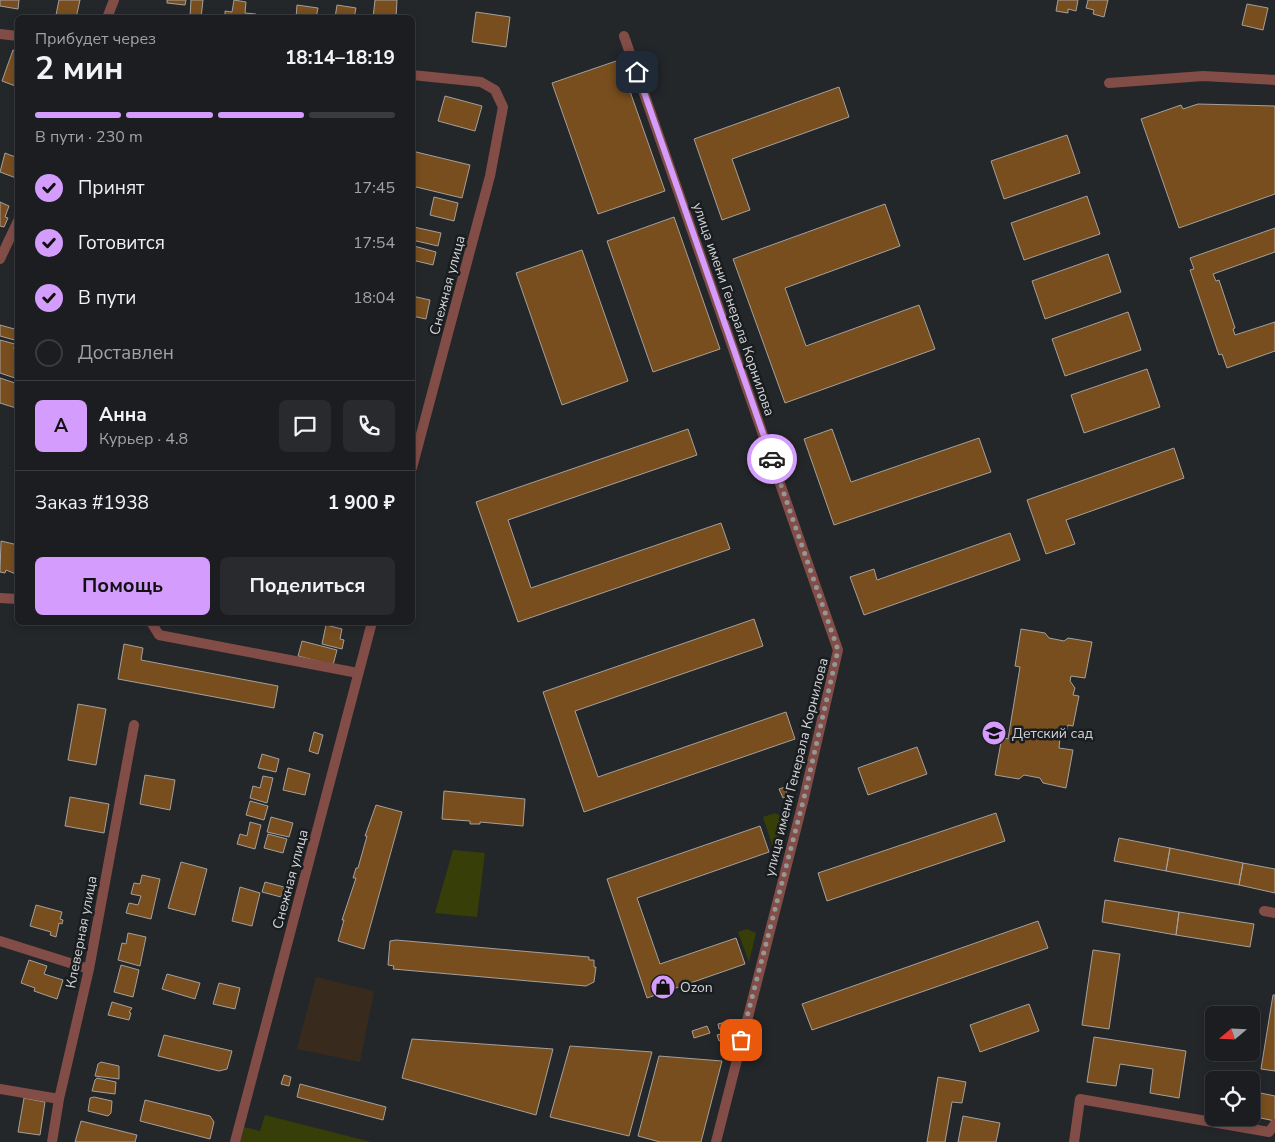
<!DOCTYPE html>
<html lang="ru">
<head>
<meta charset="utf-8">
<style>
  :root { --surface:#1b1d20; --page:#282a2d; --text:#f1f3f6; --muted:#a0a2a5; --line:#393b3e; --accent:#d49cfc }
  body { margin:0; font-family:"Nunito Sans",sans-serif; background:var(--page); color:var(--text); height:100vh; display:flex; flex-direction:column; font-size:19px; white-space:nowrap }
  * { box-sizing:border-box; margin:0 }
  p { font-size:16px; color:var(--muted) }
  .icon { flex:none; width:28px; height:28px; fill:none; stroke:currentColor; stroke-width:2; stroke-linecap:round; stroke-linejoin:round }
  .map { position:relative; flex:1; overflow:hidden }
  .drawer { position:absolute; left:15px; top:15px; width:400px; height:610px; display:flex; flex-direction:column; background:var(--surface); border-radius:8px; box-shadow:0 2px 8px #0003,0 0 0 1px var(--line) }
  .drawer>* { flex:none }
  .needle { width:32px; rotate:251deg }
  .fabs { position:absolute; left:1205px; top:1006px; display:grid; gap:10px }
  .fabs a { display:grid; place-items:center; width:55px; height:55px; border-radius:8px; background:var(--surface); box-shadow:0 2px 8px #0003,0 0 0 1px var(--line); font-size:25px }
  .pin { position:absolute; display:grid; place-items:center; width:42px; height:42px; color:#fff; margin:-21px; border-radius:10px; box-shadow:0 2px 8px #0006 }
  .courier { position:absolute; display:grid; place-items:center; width:50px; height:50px; margin:-25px; border:4px solid #d49cfc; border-radius:50%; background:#fff; color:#222; box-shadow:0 1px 6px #0007 }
  .overview em { font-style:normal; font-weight:700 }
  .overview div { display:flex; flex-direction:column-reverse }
  .overview { display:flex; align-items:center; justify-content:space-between; height:85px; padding:0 20px }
  h1 { font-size:32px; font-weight:700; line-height:38px }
  .bar { display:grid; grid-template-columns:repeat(4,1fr); gap:8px 5px; align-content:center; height:60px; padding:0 20px }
  .bar i { height:6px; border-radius:4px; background:var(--line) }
  .bar .active { background:var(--accent) }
  .bar p { grid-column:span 4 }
  .line { display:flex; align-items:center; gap:12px; padding:0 20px; border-top:1px solid var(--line) }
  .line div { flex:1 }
  .round { display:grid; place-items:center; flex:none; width:52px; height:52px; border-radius:8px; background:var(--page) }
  ol { padding:0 20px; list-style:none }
  li { display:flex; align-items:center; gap:15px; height:55px }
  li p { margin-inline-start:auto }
  li .icon { padding:5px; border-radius:50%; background:var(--accent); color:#111; stroke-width:4 }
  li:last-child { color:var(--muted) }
  li i { width:28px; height:28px; border:2px solid var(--line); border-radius:50% }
  .button { display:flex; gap:10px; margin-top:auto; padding:10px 20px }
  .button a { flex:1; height:58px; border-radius:8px; background:var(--accent); color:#111; font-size:20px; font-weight:700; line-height:58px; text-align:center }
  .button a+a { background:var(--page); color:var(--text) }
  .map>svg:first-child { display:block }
  .industrial { fill:#382b1e }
  .green { fill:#383e07 }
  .building { fill:#784e1e; stroke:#a4a09c }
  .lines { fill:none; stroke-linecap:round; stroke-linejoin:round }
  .minor { stroke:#834d47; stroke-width:10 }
  .done { stroke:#949698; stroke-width:5; stroke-dasharray:0 9 }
  .route { stroke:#d49cfc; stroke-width:6 }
  .labels { text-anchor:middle; stroke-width:5; stroke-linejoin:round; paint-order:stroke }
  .street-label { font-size:14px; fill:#d1d2d4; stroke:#1a1d20 }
  .poi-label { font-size:14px; fill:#d1d2d4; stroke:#1a1d20; text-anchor:start }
</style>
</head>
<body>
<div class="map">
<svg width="1275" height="1142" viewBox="0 0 1275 1142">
  <rect width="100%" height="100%" fill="#24272a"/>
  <path class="industrial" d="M316,977l58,14 -14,71 -63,-13z"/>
  <path class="green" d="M775,813l9,5 -9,36 -12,-37z
    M453,850l32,3 -8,64 -42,-4z
    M747,929l9,4 -7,29 -11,-30z
    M265,1115l106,27h-131l4,-15 16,4z"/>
  <path class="building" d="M0,0h19l-1,9 -18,-3z
    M59,0h21l-4,18 -20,-3z
    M167,0h19l-1,5 -18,-2z
    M191,0h12l-2,18 -11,-1z
    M234,0l12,2 -1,11 11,1v4h-31v-7l7,1z
    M375,0h22l-1,18h-23z
    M1058,0h20l-2,11 -8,-2v4l-12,-2z
    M1088,0h20l-4,17 -11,-3 1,-4 -8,-2z
    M1247,4l21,4 -5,22 -21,-5z
    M297,5l21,3 -2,10h-20z
    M337,5l19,3 -2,10h-19z
    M476,12l34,5 -4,30 -34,-5z
    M13,50l5,2v35l-16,-6z
    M619,60l46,131 -67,23 -46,-131z
    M839,87l10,30 -117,42 18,51 -28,10 -28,-81z
    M445,96l37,10 -7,25 -37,-10z
    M1198,104l77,2v88l-96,34 -38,-109 40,-14 2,4z
    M1067,135l13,38 -76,26 -13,-38z
    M412,151l58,14 -8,33 -50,-12z
    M5,153l13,5 -2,20 -16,-6z
    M1087,196l13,38 -76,26 -13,-37z
    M434,197l24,6 -4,18 -24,-6z
    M0,202l9,4 -4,11 3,1 -4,9 -4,-1z
    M885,204l15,42 -115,42 21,58 113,-41 16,44 -150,54 -52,-144z
    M674,217l46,132 -67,23 -46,-131z
    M414,227l27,6 -3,13 -26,-6z
    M1275,228v24l-62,22 3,7 3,-1 16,48 -2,1 2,6 40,-13v29l-48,17 -5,-14 -3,1 -29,-85 4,-1 -4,-11z
    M414,246l22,6 -3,13 -21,-5z
    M582,250l46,131 -66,24 -46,-132z
    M1108,254l13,38 -76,27 -13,-38z
    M412,296l18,4 -4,19 -14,-3z
    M1128,312l13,38 -76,26 -13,-37z
    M0,325l18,5v11l-18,-5z
    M0,340l15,4 -1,5 4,1v29l-18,-6z
    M1147,369l13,38 -76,26 -13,-38z
    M0,378l18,6 -2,24 -16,-5z
    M688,429l9,26 -189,65 23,68 190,-65 9,26 -212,73 -42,-120z
    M832,429l19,53 128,-44 12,34 -157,53 -30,-86z
    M1174,448l10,30 -118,42 9,24 -29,10 -19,-54z
    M1010,533l10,27 -156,55 -14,-38 24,-8 3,11z
    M1,541l17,4v30l-12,-5 -1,3 -5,-1z
    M754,619l9,27 -188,65 23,66 188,-65 9,27 -211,73 -41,-120z
    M326,625l16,4 -2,10 4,1 -2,9 -20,-5z
    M1021,629l24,4 4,5 15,3 4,-3 24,4 -7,36 -14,-2 -1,5 5,7 -2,7 6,1 -6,30 -5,-1 -2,10 -6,3 -1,10 14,2 -7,38 -23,-5 -3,-5 -16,-3 -5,4 -24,-4 7,-38 6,2 12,-72 -5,-1z
    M302,641l35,9 -4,15 -35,-9z
    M124,644l19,4 -2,12 137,26 -4,22 -156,-29z
    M78,704l28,5 -10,56 -28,-5z
    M314,732l9,3 -5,19 -9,-3z
    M917,747l10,27 -59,21 -10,-27z
    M262,754l17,5 -3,13 -18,-4z
    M288,768l22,6 -5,21 -22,-5z
    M145,775l30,5 -5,30 -30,-6z
    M263,776l10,2 -6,25 -17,-5 3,-12 7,2z
    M785,787l3,9 -5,2 -4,-9z
    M444,791l81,8 -2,27 -43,-4v2h-10v-3l-28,-2z
    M70,797l39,7 -5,29 -39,-7z
    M250,801l18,5 -4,14 -18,-5z
    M376,805l26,7 -38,137 -26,-8 6,-21h-2l14,-42h-3l3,-10h2l9,-32h-2z
    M996,813l9,28 -178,60 -9,-28z
    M271,817l22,6 -4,14 -22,-5z
    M250,822l11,3 -6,24 -18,-5 3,-10 7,2z
    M760,826l9,26 -132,46 23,66 76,-26 9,26 -98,34 -40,-119z
    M268,834l19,5 -4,14 -19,-5z
    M1119,838l51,10 -4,23 -52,-10z
    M1170,848l73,15 -4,22 -73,-14z
    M181,862l26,7 -12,46 -27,-7z
    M1243,863l32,6v24l-36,-8z
    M142,875l18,4 -9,40 -25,-6 3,-10 9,2 3,-9 -10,-2 3,-11 6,1z
    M265,882l19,5 -3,10 -19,-5z
    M240,887l20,6 -8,33 -20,-5z
    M1105,900l74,12 -3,23 -74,-13z
    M36,905l26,7 -2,7 3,1 -1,4 -3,-1 -3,14 -6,-2 1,-3 -21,-6z
    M1179,912l75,12 -4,23 -74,-12z
    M1038,921l10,27 -236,82 -10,-26z
    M128,933l18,4 -6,29 -22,-6 4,-17 4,1z
    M396,940l193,17v3h5v7h2l-2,15 -8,4 -193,-17 1,-3 -6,-1 2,-24z
    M1093,950l27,4 -11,75 -27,-4z
    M29,960l18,6 -3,8 19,6 -6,19 -23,-8 1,-3 -14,-5z
    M121,965l18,5 -6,27 -19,-5z
    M167,974l33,9 -5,16 -33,-10z
    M219,983l21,5 -5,21 -22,-5z
    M1273,995h2v76l-14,-2z
    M112,1002l20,6 -3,4 2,1 -2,7 -21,-5z
    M1029,1004l10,27 -59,21 -10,-27z
    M726,1022l2,5 -9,2 -1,-5z
    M707,1026l3,7 -16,5 -2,-7z
    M724,1033l2,6 -7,2 -2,-6z
    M164,1035l68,16 -5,18 -8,2 -61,-15z
    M1094,1037l92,14 -7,47 -29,-5 3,-24 -33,-5 -4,22 -29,-4z
    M412,1039l141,10 -17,66 -134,-37z
    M570,1046l82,6 -23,84 -79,-19z
    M659,1056l63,5 -21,81h-41l-22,-6z
    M101,1062l18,4v13l-24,-3 3,-12z
    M284,1075l7,2 -2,9 -8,-2z
    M938,1077l28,5 -4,21 -10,-1 -7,40h-18z
    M97,1078l19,4 -1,12 -23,-3 3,-11z
    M300,1084l86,23 -3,13 -86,-23z
    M1212,1084l2,1v24l-6,-1z
    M1251,1091l24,5v25l-24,-5z
    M94,1097l18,4 -1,12 -3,3 -20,-5 2,-13z
    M24,1098l21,4 -5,33 -22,-3z
    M145,1100l65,16 4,6 -4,17 -70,-18z
    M963,1116l37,7 -4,19h-38z
    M81,1121l56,14 -2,7h-60z"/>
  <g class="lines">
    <path class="minor" d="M107,18l7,-18
      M0,34l18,2
      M624,36l214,614 -34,148 -88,344
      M412,75l69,7 14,8 8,17 -13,69 -78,292
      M1109,83l94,-7 72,4
      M0,259l18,-38
      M0,598l18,1
      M151,622l8,13 199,38
      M1264,911l11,2
      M0,941l89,28
      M0,1089l59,10
      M52,1142l7,-43 30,-130 45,-244
      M235,1142l137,-520
      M1074,1142l6,-43 189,33 6,-8"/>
  </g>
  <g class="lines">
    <path class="done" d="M741,1040l63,-242 34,-148 -66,-191"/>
    <path class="route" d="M637,72l135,387"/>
  </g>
  <defs>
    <symbol id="school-disc" viewBox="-11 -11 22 22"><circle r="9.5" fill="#d49cfc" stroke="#1a1d20"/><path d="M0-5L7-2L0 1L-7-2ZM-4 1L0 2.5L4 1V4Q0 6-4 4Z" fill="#111"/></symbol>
    <symbol id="shop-disc" viewBox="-11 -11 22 22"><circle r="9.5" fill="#d49cfc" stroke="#1a1d20"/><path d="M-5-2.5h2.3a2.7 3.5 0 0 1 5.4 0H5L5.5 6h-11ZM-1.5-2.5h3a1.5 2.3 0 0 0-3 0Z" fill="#111"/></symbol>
  </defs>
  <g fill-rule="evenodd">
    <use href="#school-disc" x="980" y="719" width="28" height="28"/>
    <use href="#shop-disc" x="649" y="973" width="28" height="28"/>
  </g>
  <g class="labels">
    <g class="street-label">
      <text transform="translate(447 285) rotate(-75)" y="5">Снежная улица</text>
      <text transform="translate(734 309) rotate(71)" y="5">улица имени Генерала Корнилова</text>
      <text transform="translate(796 767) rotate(-76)" y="5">улица имени Генерала Корнилова</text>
      <text transform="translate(290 879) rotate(-75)" y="5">Снежная улица</text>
      <text transform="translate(81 932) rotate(-79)" y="5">Клеверная улица</text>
    </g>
    <g class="poi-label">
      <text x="1012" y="738">Детский сад</text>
      <text x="680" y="992">Ozon</text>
    </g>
  </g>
</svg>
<div class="fabs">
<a><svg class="needle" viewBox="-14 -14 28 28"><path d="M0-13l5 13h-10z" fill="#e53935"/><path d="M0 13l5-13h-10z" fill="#a0a2a5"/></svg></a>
<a><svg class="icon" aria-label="locate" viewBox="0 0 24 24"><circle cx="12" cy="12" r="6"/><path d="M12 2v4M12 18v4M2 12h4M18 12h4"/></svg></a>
</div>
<div class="pin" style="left:741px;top:1040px;background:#ea580c"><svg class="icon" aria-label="bag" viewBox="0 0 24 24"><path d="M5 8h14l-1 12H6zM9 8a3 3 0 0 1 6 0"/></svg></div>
<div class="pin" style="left:637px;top:72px;background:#1f2937"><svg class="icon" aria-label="home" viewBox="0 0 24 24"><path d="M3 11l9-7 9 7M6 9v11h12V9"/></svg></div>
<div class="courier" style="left:772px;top:459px"><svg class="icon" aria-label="car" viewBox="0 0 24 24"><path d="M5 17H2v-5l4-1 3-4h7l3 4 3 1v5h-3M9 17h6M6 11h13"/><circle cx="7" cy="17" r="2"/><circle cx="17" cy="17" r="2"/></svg></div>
<section class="drawer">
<div class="overview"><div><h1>2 мин</h1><p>Прибудет через</p></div><em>18:14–18:19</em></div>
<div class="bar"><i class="active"></i><i class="active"></i><i class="active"></i><i></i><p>В пути · 230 m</p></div>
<ol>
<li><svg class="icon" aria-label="check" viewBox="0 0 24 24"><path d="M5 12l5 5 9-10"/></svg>Принят<p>17:45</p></li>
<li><svg class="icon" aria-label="check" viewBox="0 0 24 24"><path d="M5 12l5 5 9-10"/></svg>Готовится<p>17:54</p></li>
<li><svg class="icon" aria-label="check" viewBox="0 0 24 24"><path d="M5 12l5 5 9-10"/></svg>В пути<p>18:04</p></li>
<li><i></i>Доставлен</li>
</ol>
<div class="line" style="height:90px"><b class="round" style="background:var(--accent);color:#111">А</b><div><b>Анна</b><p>Курьер · 4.8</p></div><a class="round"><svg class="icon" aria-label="chat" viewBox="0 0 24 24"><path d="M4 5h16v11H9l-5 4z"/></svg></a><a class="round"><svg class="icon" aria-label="phone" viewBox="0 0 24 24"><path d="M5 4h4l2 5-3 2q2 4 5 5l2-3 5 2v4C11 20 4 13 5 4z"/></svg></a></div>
<div class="line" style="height:65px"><div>Заказ #1938</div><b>1 900 ₽</b></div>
<div class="button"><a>Помощь</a><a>Поделиться</a></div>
</section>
</div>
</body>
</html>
